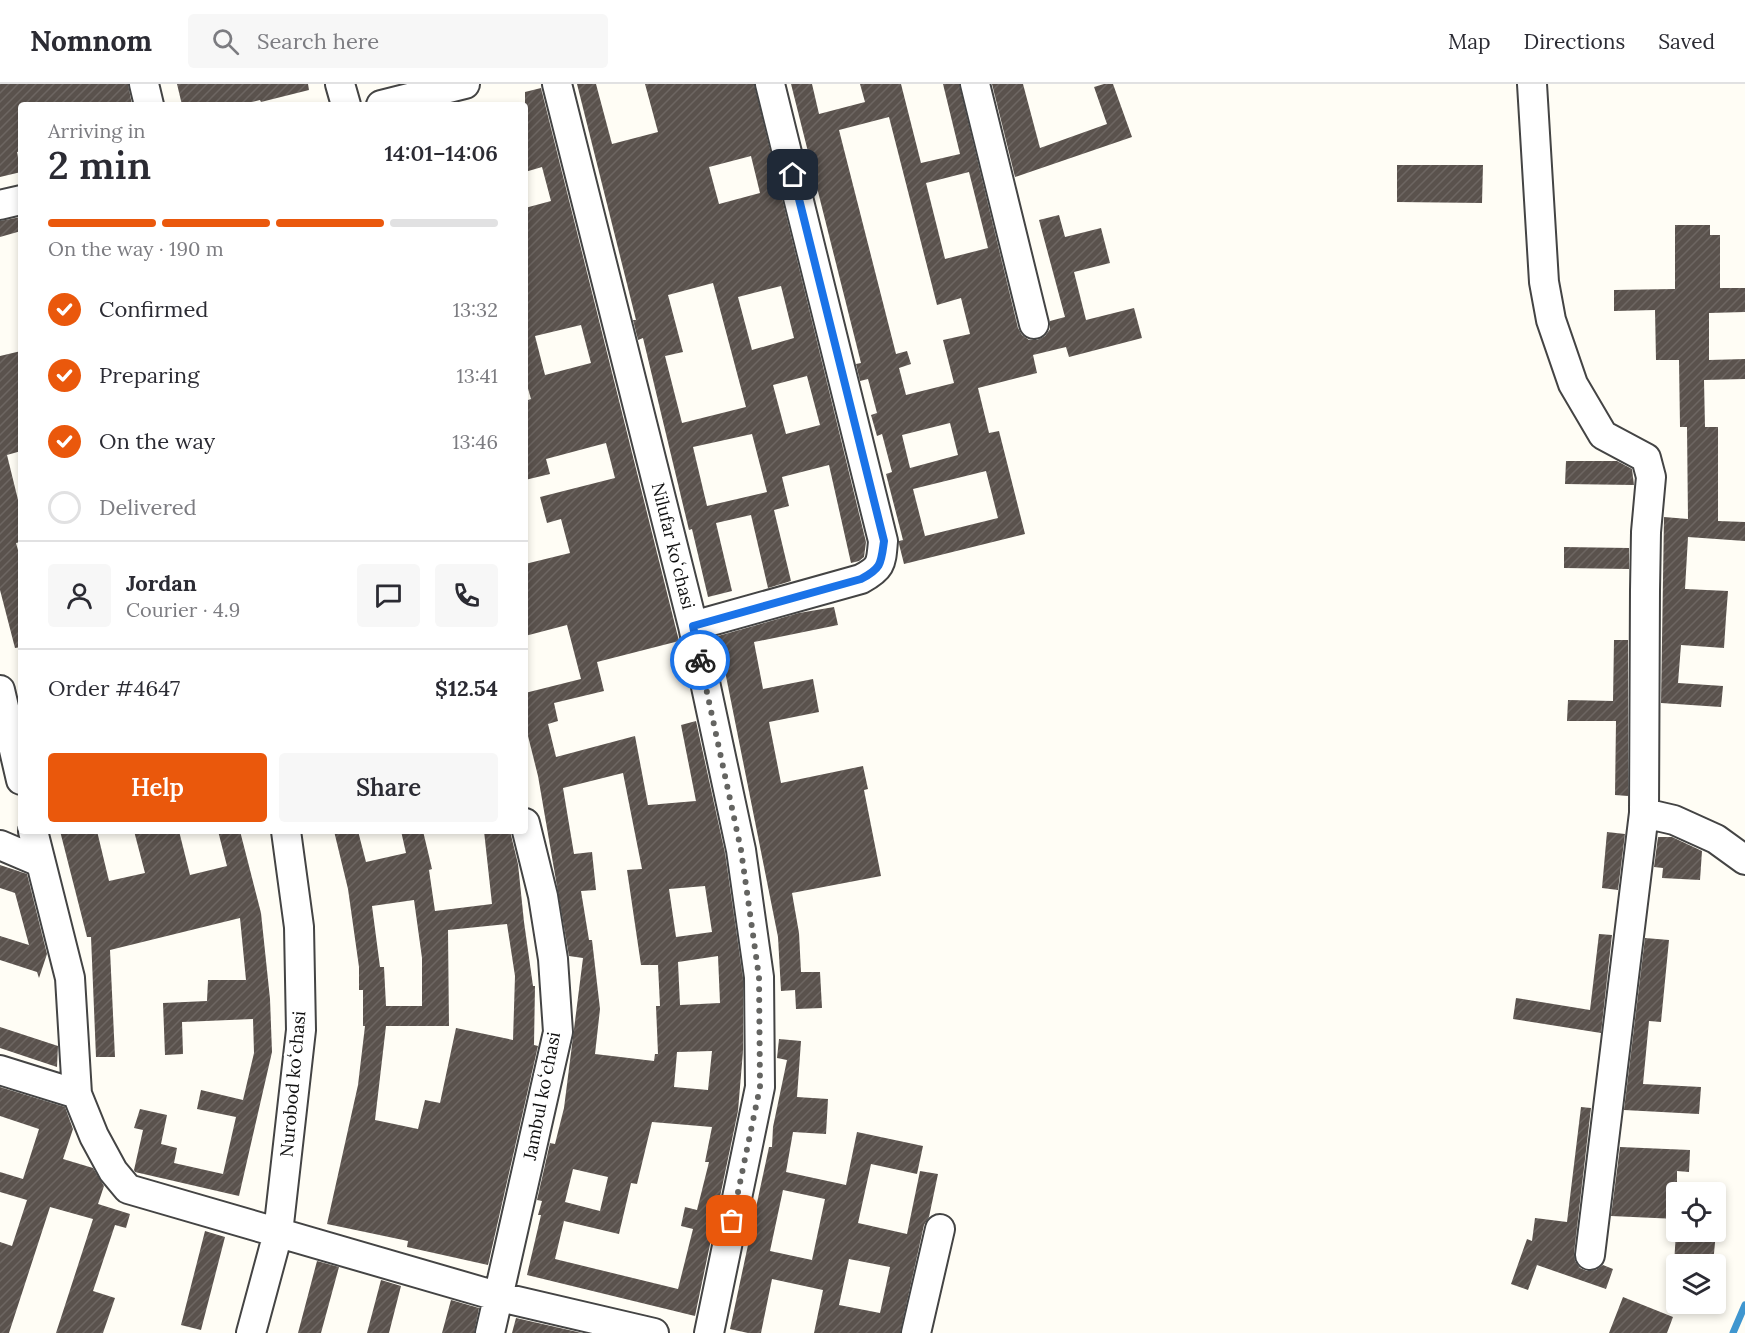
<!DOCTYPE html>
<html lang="en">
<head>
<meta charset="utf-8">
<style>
  :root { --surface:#fff; --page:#f7f7f7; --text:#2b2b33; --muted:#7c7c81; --line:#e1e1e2; --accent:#ea580c }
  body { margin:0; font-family:Lora,serif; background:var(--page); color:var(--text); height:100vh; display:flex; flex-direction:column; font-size:22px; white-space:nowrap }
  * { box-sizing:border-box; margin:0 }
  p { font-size:20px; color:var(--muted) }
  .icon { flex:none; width:33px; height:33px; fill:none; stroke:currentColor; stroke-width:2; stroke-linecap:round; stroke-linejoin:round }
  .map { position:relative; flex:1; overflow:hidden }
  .panel { position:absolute; left:18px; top:18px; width:510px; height:732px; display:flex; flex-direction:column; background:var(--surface); border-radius:6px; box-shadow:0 3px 9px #0003 }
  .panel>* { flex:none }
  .controls { position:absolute; left:1666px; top:1098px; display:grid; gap:12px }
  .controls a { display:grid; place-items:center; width:60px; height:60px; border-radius:6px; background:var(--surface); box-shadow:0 3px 9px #0003; font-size:30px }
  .pin { position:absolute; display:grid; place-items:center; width:51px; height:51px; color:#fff; margin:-26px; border-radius:12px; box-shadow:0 3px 9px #0006 }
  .courier { position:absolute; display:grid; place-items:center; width:60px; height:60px; margin:-30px; border:4px solid #1a73e8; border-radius:50%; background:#fff; color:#222; box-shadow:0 2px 8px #0007 }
  .summary em { font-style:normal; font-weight:600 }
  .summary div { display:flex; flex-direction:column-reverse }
  .summary { display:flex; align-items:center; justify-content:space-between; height:102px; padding:0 30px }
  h1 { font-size:39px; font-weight:600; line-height:45px }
  .bar { display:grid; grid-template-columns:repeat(4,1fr); gap:9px 6px; align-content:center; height:72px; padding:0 30px }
  .bar i { height:8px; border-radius:4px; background:var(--line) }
  .bar .current { background:var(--accent) }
  .bar p { grid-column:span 4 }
  .line { display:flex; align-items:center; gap:15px; padding:0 30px; border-top:2px solid var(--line) }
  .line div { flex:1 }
  .round { display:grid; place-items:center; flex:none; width:63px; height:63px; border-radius:6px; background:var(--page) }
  ol { padding:0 30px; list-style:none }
  li { display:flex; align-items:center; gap:18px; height:66px }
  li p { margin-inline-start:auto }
  li .icon { padding:6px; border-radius:50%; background:var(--accent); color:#fff; stroke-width:4 }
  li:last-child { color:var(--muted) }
  li i { width:33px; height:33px; border:3px solid var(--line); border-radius:50% }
  .cta { display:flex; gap:12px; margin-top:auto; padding:12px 30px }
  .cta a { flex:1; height:69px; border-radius:6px; background:var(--accent); color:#fff; font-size:24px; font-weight:600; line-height:69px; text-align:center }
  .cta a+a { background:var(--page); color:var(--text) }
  header { display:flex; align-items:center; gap:36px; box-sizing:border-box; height:84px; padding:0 30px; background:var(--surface); border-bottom:2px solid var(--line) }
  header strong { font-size:28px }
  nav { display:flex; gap:33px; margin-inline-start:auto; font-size:21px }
  .search { width:420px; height:54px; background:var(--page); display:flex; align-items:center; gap:15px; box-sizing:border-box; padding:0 21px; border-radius:6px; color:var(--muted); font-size:22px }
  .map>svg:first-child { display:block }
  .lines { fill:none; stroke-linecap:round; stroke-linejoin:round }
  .stream { stroke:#3f96cf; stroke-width:7 }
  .building { fill:url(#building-hatch); fill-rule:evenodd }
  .minor-casing { stroke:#444; stroke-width:32 }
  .minor { stroke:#fff; stroke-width:28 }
  .done { stroke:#646461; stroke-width:6; stroke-dasharray:0 10.8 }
  .route { stroke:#1a73e8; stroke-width:8 }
  .labels { text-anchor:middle; stroke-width:6; stroke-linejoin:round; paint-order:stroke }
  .street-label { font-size:18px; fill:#111; stroke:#fff }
</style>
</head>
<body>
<header>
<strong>Nomnom</strong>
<div class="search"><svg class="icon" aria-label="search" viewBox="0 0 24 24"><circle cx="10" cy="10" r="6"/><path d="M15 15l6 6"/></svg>Search here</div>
<nav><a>Map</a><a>Directions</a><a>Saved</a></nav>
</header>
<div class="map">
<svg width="1745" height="1249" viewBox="0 0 1745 1249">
  <defs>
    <pattern id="building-hatch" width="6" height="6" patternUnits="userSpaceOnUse" patternTransform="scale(1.5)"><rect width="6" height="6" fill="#5a524d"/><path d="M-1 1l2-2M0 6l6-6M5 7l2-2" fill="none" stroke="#6d6662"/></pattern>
  </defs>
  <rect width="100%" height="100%" fill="#fffdf5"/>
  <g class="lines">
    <path class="stream" d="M1733,1249l12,-28"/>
  </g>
  <path class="building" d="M0,0h128l4,21h-111v46l-4,1 4,20 -21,5z
    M177,0h131l1,6 -48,12 -1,-2 -20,5h-58z
    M577,0h19l16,60 46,-12 -13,-48h109l112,458 -2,15 -5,4 -8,2 -22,-98 -47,12 7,29 -15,4 17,71 -23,7 -17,-73 -35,8 16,68 -24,6 -16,-68 -3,1 -46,-192 -5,2 -5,-20h3zM751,72l9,37 -41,11 -10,-37zM713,199l33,124 -64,16 -17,-67 18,-4 -15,-57zM781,202l13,52 -42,12 -14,-53zM807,292l13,49 -34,9 -13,-49zM752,350l15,58 -60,14 -14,-59z
    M791,0h21l7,30 46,-12 -5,-18h41l20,79 39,-9 -17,-70h16l59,244 4,7 7,5h8l8,-4 5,-7v-8l15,-4 -26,-97 20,-5 6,22 36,-9 9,35 -36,9 12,48 48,-12 8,30 -73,19 -3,-10 -33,8 4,18 -59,15 11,45 10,-2 26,103 -121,30 -5,-20v-3l4,-1 -17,-66 6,-2 -10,-38 -5,2 -6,-21 6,-2 -9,-34 -8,2 -4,-17 5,-1zM889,33l48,188 24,-7 9,36 -27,6 11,43 -48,12 -7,-27 12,-4 -4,-13 -11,3 -57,-224zM969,88l19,76 -43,11 -19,-76zM950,339l8,32 -48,13 -8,-33zM986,387l12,47 -73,18 -12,-47z
    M992,0h31l17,64 67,-24 -13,-37 10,-3h9l19,53 -117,40z
    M541,4l138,553 -82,21 7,29 -50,12 4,18 -10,3 8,33 79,-21 13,69 48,-4 -15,-76 15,-4 29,132 18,125v73l-5,60 -43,205 -168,-41 14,-60h-3l4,-14 -5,-1 13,-57 5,1 9,-36 19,-150 -14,-2 -31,-180 -13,-52v-31l56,-14 -14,-54 -42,11v-72l45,-11 -9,-34 -14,4 -7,-26 75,-19 -9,-35 -60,16 4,15 -25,6v-79l6,-2 -6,-21v-170l26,-7 -9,-34 -17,5v-80zM581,241l10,38 -46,12 -10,-39zM623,689l19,96 -15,1 14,95h17l2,41h-4l2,48h-3l-1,7 -59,-7 5,-45 -8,-69h-3l-8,-49 15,-1 -4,-38 -18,2 -11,-66zM705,802l7,46 -36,5 -7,-48zM718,872l2,47 -40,2 -2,-43zM712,967l-4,39 -34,-3 3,-35zM652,1038l60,5 -7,35h4l-12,48 -12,-3 -4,19 12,3 -15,60 -123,-30 9,-38 55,13 12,-51 6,1zM573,1085l35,8 -8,34 -35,-9z
    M1397,81h86l-1,38 -85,-1z
    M21,133v14l-21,6v-16z
    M1675,141h35v10h10v53h25v24l-36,1v47l36,-1v20l-41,1 1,47h13v94l27,1v19l-57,-4 -3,52 43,2 -2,26 -2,31 -43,-3 -3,38 45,3 -2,21 -60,-4 3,-186 24,2 -1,-92h-7l-1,-67h-23l-1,-50 -41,1v-21l61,-1z
    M21,267v100l-14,4 14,57v30l-5,1 5,18v86l-6,1 -15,-58v-234z
    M1566,377h51l15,8 2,16 -69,-1z
    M1564,463l65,1v21l-65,-1z
    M834,523l4,18 -84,17 9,47 50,-10 6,33 -50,10 12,61 82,-17 5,23 -4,1 17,86 -89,17 7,40 2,39h19l2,36 -26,1 -1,-19 -14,1 -3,-54 -60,-301 81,-23z
    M1614,556h14v156l-13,-1 1,-74h-49l1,-21 45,1z
    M60,747h37l12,50 36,-8 -11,-42h45l11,44 37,-9 -9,-35h22l21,82 9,86 2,53 -33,144 -104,-24 -1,-2 9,-40 -9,-2 6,-19 27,6 -6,29 16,4 -3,15 49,11 13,-57 -39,-8 4,-19 42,10 11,-47 -1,-34 -71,3 1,32 -18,1 -2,-52 44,-2 1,-21h38l-6,-62 -130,32 5,107h-19l-5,-120h-4z
    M334,747h24l8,31 40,-9 -5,-22h22l9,38 -3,1 6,41 57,-7 -8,-73h26l8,33 6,58 9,64h2l-1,59 4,1 -50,219 -81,-18 1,-6 -81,-17 31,-139 7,-59h-2v-36h-4v-23l-11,-78zM414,816l8,58v48h-36l-2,-39h-4l-8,-61zM507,840l8,52 -2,64 -57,-12 -16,75 -15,-3 -7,29 -43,-9 11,-94h63l-1,-96z
    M1607,748l18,2 -7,56 -16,-2z
    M1658,753h14l30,14 -2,29 -38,-2 1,-10 -9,-1z
    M0,781l27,9 20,80 -8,24 -2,-6 -37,-12v-24l29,9 -14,-52 -15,-5z
    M1599,850l13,1 -11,98 -88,-14 3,-21 74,12z
    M1645,854l24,2 -8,82 -12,-1 -6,63 58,3 -2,27 -75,-4z
    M0,943l58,19 -1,21 -57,-19z
    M779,955l22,2 -4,56 31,2 -2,35 -33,-2 -7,40 60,13 11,-53 66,14 -6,28 -46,-10 -13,59 49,11 13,-63 18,3 -9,43 -5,8 -24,108h-86l9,-43 -51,-11 -11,54h-13l-18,-4 39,-182h3l1,-20 14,-67 -10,-2zM783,1106l42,9 -13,61 -42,-9zM849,1175l41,8 -10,46 -41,-8z
    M0,1003l65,20 8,22 -10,30 30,9 11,18 -6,18 32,10 -4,14 -11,-3 -22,66 22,7 -12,35h-47l37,-114 -43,-12 -41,126h-9v-91l12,4 15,-46 -27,-8v-20l23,7 16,-50 -39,-13z
    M1581,1023l10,1 -17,145 1,8 5,7 7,3 9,-1 7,-5 10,4 -7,20 -69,-24 -9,25 -17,-6 16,-45 5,2 3,-23 32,4z
    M1620,1063l70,3 -1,22 -12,-1v48l-66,-3z
    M205,1147l20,6 -24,93 -20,-5z
    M1676,1148h40l-3,32h-39z
    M317,1177l22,6 -18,66h-23z
    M381,1196l20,6 -12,47h-22z
    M1623,1213l50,20 -6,16h-58z
    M451,1216l28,8 -5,25h-32z
    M516,1234l66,15h-70z"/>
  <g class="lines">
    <defs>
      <path id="minor" d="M144,0l5,21
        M340,0l6,21
        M557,0l136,542 48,224 18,127 1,110 -51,246
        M975,0l59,240
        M1532,0l12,198 7,38 22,64 30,51 43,23 5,19 -5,55 -1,58 -1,223 -54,442
        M381,21l84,-21
        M0,121l21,-5
        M693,542l168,-47c21,-11 20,-16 22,-38l-113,-457
        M0,606l21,90
        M1644,729l30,7 42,19 29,21
        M33,747l37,147 7,116 17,42 19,35 15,18 372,108 154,36
        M0,761l40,17
        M0,986l77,24
        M251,1249l27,-100 23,-203 -2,-103 -13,-96
        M490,1249l68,-301 -5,-73 -10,-63 -18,-73
        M916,1249l24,-104"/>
    </defs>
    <use href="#minor" class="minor-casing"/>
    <use href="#minor" class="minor"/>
  </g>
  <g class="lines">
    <path class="done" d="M700,576l41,190 18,127 1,110 -28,134"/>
    <path class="route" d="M700,576l-7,-34 168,-47c21,-11 20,-16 23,-38l-91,-366"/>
  </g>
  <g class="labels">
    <g class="street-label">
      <text transform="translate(673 462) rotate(76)" y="6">Nilufar koʻchasi</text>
      <text transform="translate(293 1000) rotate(-85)" y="6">Nurobod koʻchasi</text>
      <text transform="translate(542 1012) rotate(-79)" y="6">Jambul koʻchasi</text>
    </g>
  </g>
</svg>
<div class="controls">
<a><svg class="icon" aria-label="locate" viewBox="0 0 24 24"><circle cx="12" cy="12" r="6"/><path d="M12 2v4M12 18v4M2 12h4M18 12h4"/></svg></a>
<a><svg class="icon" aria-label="layers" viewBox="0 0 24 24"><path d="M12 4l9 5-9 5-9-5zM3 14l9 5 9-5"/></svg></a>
</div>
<div class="pin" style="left:732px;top:1137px;background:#ea580c"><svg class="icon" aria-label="bag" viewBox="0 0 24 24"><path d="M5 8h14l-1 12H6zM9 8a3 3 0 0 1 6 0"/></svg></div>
<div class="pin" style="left:793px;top:91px;background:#1f2937"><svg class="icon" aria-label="home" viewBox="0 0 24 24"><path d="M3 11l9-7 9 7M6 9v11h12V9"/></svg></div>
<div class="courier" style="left:700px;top:576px"><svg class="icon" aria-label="bike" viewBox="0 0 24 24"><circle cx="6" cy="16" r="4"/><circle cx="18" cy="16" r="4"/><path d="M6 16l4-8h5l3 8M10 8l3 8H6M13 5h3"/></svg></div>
<section class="panel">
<div class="summary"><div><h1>2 min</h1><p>Arriving in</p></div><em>14:01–14:06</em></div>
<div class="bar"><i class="current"></i><i class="current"></i><i class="current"></i><i></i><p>On the way · 190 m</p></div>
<ol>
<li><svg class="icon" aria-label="check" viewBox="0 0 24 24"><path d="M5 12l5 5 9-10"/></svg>Confirmed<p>13:32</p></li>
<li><svg class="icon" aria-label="check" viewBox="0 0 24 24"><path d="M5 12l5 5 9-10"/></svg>Preparing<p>13:41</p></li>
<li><svg class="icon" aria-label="check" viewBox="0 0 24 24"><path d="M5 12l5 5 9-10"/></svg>On the way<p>13:46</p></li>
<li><i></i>Delivered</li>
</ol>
<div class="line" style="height:108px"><a class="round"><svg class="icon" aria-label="person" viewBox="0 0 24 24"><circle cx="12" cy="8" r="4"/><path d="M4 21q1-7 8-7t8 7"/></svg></a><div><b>Jordan</b><p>Courier · 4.9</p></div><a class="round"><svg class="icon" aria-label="chat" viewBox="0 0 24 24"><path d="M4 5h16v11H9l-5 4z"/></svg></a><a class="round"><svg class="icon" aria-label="phone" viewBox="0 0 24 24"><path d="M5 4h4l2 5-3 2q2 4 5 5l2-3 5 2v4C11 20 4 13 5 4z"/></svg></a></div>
<div class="line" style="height:78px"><div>Order #4647</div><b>$12.54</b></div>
<div class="cta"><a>Help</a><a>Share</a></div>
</section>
</div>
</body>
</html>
